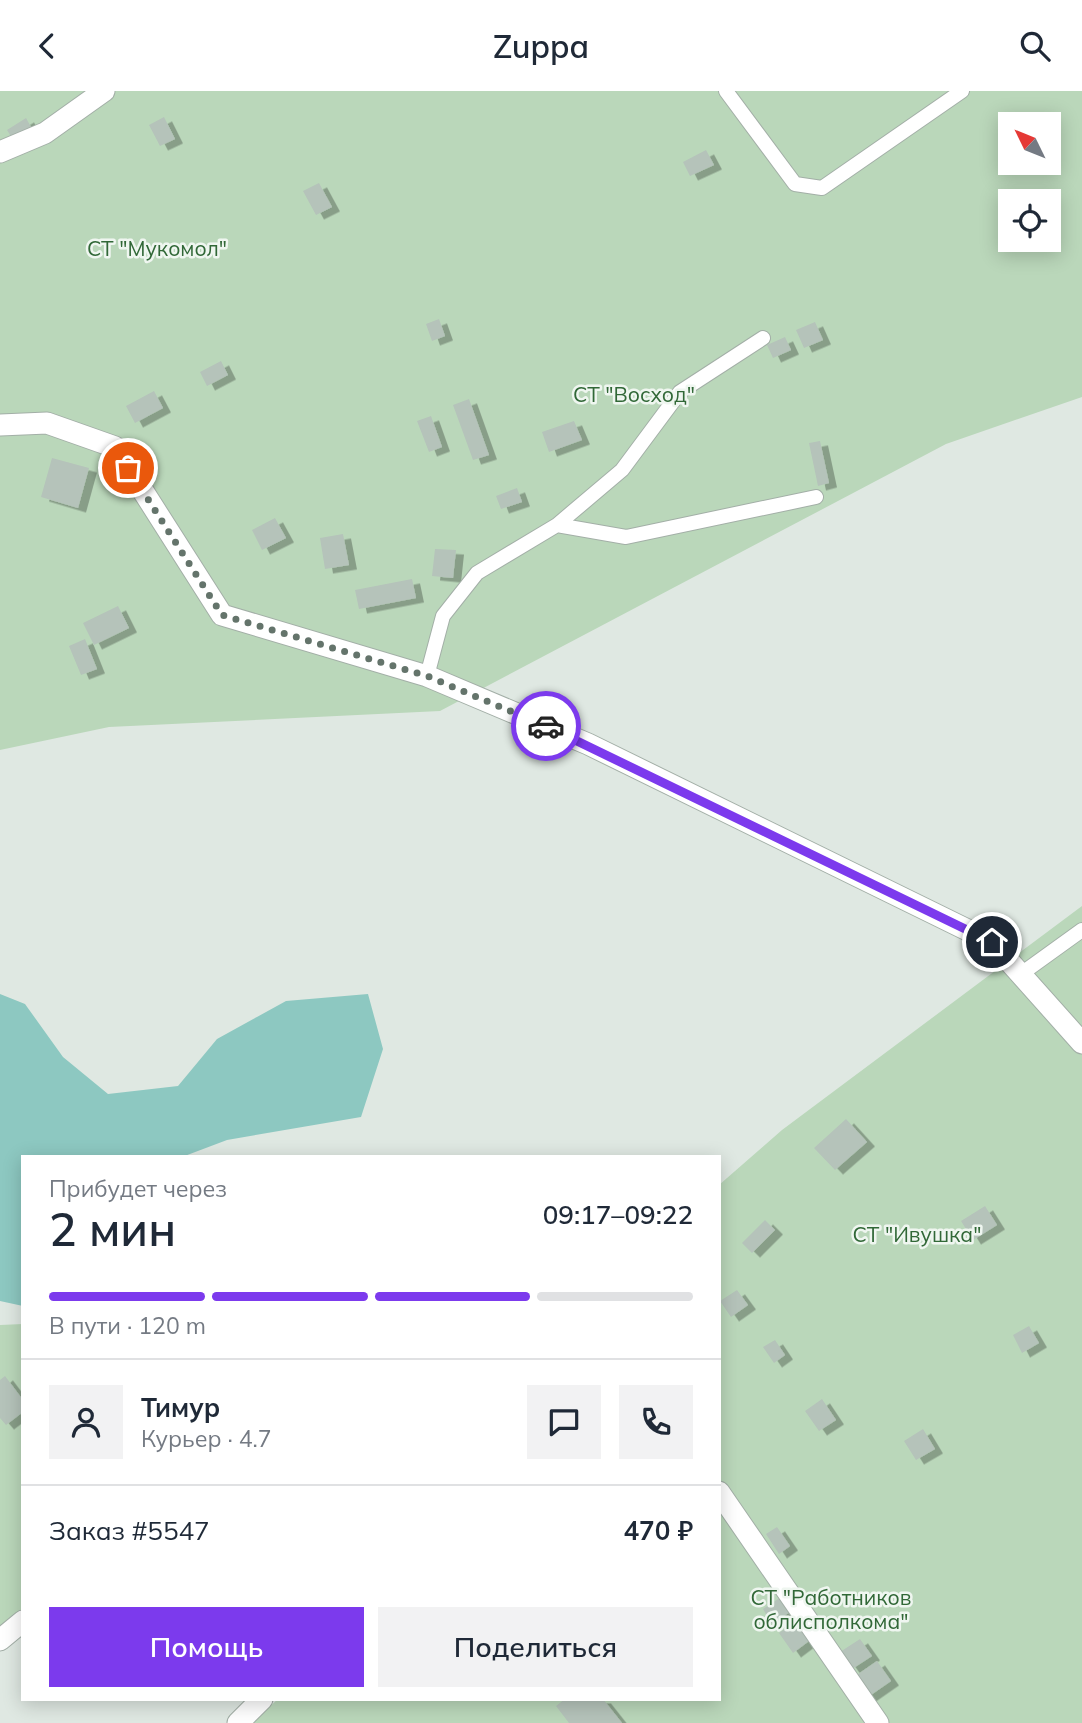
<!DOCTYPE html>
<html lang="ru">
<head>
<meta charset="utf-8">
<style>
  :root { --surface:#fff; --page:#f2f2f3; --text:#1f2937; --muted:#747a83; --line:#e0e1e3; --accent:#7c3aed }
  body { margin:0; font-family:Mulish,sans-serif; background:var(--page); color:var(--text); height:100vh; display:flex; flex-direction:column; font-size:26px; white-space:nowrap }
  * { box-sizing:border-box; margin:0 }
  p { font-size:23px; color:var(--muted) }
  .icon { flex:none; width:38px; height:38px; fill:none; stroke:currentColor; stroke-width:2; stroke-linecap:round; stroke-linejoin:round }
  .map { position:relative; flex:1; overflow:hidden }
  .details { position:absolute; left:21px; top:1064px; width:700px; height:546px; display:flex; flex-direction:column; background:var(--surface); border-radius:0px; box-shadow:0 4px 18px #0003 }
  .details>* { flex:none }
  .needle { width:46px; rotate:313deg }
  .controls { position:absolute; left:998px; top:21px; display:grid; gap:14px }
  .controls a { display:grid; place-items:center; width:63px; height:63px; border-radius:0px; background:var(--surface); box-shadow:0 4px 18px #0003; font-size:35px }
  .pin { position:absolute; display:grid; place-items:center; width:60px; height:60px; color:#fff; margin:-30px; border:4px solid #fff; border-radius:50%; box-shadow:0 2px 7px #0007 }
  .courier { position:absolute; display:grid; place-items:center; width:70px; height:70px; margin:-35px; border:5px solid #7c3aed; border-radius:50%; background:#fff; color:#222; box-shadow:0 2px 9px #0007 }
  .head em { font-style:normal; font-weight:600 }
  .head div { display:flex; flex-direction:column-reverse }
  .head { display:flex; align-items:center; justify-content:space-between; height:119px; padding:0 28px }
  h1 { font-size:46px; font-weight:600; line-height:52px }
  .bar { display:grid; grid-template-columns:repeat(4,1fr); gap:10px 7px; align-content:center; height:84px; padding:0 28px }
  .bar i { height:9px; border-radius:5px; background:var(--line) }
  .bar .current { background:var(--accent) }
  .bar p { grid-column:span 4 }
  .line { display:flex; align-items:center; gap:18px; padding:0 28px; border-top:2px solid var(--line) }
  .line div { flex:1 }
  .round { display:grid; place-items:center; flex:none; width:74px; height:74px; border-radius:0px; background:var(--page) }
  .cta { display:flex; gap:14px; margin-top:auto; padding:14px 28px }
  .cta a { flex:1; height:80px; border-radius:0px; background:var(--accent); color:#fff; font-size:28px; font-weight:600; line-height:80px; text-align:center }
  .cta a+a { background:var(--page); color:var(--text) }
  header { display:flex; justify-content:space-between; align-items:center; height:91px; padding:0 28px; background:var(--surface); font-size:32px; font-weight:600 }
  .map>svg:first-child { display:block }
  .green { fill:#bad7ba; fill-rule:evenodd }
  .water { fill:#8dc8c1 }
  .building { fill:#b5c3ba; filter:url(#shadow) }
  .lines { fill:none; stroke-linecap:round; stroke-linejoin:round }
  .service-casing { stroke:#a3afa7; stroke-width:16 }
  .minor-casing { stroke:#a3afa7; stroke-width:23 }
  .service { stroke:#fff; stroke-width:14 }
  .minor { stroke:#fff; stroke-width:21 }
  .done { stroke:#64746b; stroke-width:7; stroke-dasharray:0 12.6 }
  .route { stroke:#7c3aed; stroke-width:9 }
  .labels { text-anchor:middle; stroke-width:5; stroke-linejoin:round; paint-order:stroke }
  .park-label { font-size:21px; fill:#316837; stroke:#eff6f0 }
</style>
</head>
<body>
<header><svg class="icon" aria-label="back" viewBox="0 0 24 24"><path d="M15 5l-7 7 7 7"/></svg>Zuppa<svg class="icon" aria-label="search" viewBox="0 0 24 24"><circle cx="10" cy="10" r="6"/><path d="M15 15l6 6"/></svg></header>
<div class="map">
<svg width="1082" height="1632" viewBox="0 0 1082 1632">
  <defs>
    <filter id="shadow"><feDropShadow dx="8" dy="4.5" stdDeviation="0" flood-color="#0004"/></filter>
  </defs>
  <rect width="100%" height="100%" fill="#dfe8e2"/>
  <path class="green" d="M0,0h1082v306l-136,47 -506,267 -331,16 -109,23zM1010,33h38v39h-38zM1010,110h38v39h-38z
    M1082,815v817h-830l26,-24h441v-514l63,-55z
    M23,1233v285l-23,19v-303z"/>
  <path class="water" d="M0,903l25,10 38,53 45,37 70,-8 39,-47 69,-38 82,-7 15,55 -22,68 -134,23 -45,17h-159v149l-23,-5z"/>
  <path class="building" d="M164,26l11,22 -15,7 -11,-21z
    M26,27l5,9 -19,11 -5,-8z
    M706,59l8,15 -24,11 -7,-14z
    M319,92l13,24 -16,8 -13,-24z
    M439,228l6,17 -13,5 -6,-17z
    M815,231l8,18 -19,8 -8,-18z
    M785,246l6,13 -18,8 -6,-13z
    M221,270l7,14 -21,11 -7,-14z
    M154,300l9,17 -28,15 -9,-17z
    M469,308l20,56 -16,5 -20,-55z
    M431,325l11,31 -13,5 -12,-31z
    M574,330l8,19 -33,12 -7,-20z
    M820,350l9,42 -11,3 -9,-43z
    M52,367l37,10 -11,40 -37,-11z
    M517,397l5,14 -21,7 -5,-13z
    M275,427l11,20 -24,12 -10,-20z
    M343,443l6,31 -24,4 -5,-31z
    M435,458l21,1 -3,28 -21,-2z
    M412,488l4,19 -57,11 -4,-19z
    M118,515l11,22 -35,17 -11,-22z
    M85,548l12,30 -16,6 -12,-29z
    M846,1028l21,23 -32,28 -21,-22z
    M985,1115l12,19 -24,15 -12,-19z
    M765,1129l10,10 -23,23 -10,-10z
    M737,1199l11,15 -17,12 -11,-16z
    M1029,1235l10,17 -17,10 -9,-18z
    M775,1249l10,15 -11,8 -11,-16z
    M5,1285l18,24v12l-17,13 -6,-7v-38z
    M822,1308l14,21 -17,11 -14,-20z
    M923,1338l12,20 -19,11 -12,-19z
    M777,1436l13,19 -11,8 -13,-20z
    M784,1504l9,15 -21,14 -9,-15z
    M796,1530l13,20 -16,12 -14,-20z
    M860,1548l12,17 -20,13 -12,-17z
    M877,1570l14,20 -23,16 -14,-20z
    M565,1608h38l19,24h-53l-13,-17z"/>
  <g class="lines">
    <defs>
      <path id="service" d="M726,0l69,93 27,4 140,-97
        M557,434l65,-55 58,-78 83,-54
        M427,585l16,-60 34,-43 80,-48 69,12 190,-40
        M1021,883l61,-44"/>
      <path id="minor" d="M0,61l45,-19 59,-42
        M0,334l47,-2 68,24 107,168 205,61 161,68 404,198 90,101
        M719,1401l159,231
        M0,1549l23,-19
        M238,1632l24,-24"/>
    </defs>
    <use href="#service" class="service-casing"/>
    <use href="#minor" class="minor-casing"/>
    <use href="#service" class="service"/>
    <use href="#minor" class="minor"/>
  </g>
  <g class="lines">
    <path class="done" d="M128,377l94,147 205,61 119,50"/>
    <path class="route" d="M546,635l446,216"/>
  </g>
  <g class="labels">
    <g class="park-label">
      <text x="157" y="165">СТ "Мукомол"</text>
      <text x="634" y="311">СТ "Восход"</text>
      <text x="917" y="1151">СТ "Ивушка"</text>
      <text x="831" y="1514">СТ "Работников<tspan x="831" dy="24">облисполкома"</tspan></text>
    </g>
  </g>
</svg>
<div class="controls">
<a><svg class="needle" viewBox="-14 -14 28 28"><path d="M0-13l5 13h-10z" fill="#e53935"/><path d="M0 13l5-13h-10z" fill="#747a83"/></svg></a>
<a><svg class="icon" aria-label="locate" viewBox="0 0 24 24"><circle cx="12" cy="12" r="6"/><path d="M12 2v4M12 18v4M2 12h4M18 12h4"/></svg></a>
</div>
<div class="pin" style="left:128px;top:377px;background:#ea580c"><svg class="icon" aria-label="bag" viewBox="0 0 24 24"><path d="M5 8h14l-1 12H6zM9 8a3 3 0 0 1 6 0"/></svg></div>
<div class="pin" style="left:992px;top:851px;background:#1f2937"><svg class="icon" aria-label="home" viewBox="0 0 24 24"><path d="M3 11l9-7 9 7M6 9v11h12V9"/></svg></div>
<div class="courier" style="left:546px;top:635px"><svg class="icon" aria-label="car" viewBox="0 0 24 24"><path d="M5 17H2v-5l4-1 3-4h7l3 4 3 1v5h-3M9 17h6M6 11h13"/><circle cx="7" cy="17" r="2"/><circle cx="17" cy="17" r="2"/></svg></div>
<section class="details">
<div class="head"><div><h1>2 мин</h1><p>Прибудет через</p></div><em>09:17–09:22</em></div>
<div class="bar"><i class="current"></i><i class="current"></i><i class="current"></i><i></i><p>В пути · 120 m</p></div>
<div class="line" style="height:126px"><a class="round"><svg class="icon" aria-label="person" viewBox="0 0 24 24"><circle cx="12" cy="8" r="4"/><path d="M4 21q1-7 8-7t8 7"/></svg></a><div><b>Тимур</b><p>Курьер · 4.7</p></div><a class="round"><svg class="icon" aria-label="chat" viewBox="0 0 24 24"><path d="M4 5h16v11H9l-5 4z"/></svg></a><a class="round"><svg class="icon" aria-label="phone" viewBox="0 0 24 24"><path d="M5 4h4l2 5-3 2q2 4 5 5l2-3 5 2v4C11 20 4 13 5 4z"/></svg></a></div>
<div class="line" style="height:91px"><div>Заказ #5547</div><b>470 ₽</b></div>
<div class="cta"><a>Помощь</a><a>Поделиться</a></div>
</section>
</div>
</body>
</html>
